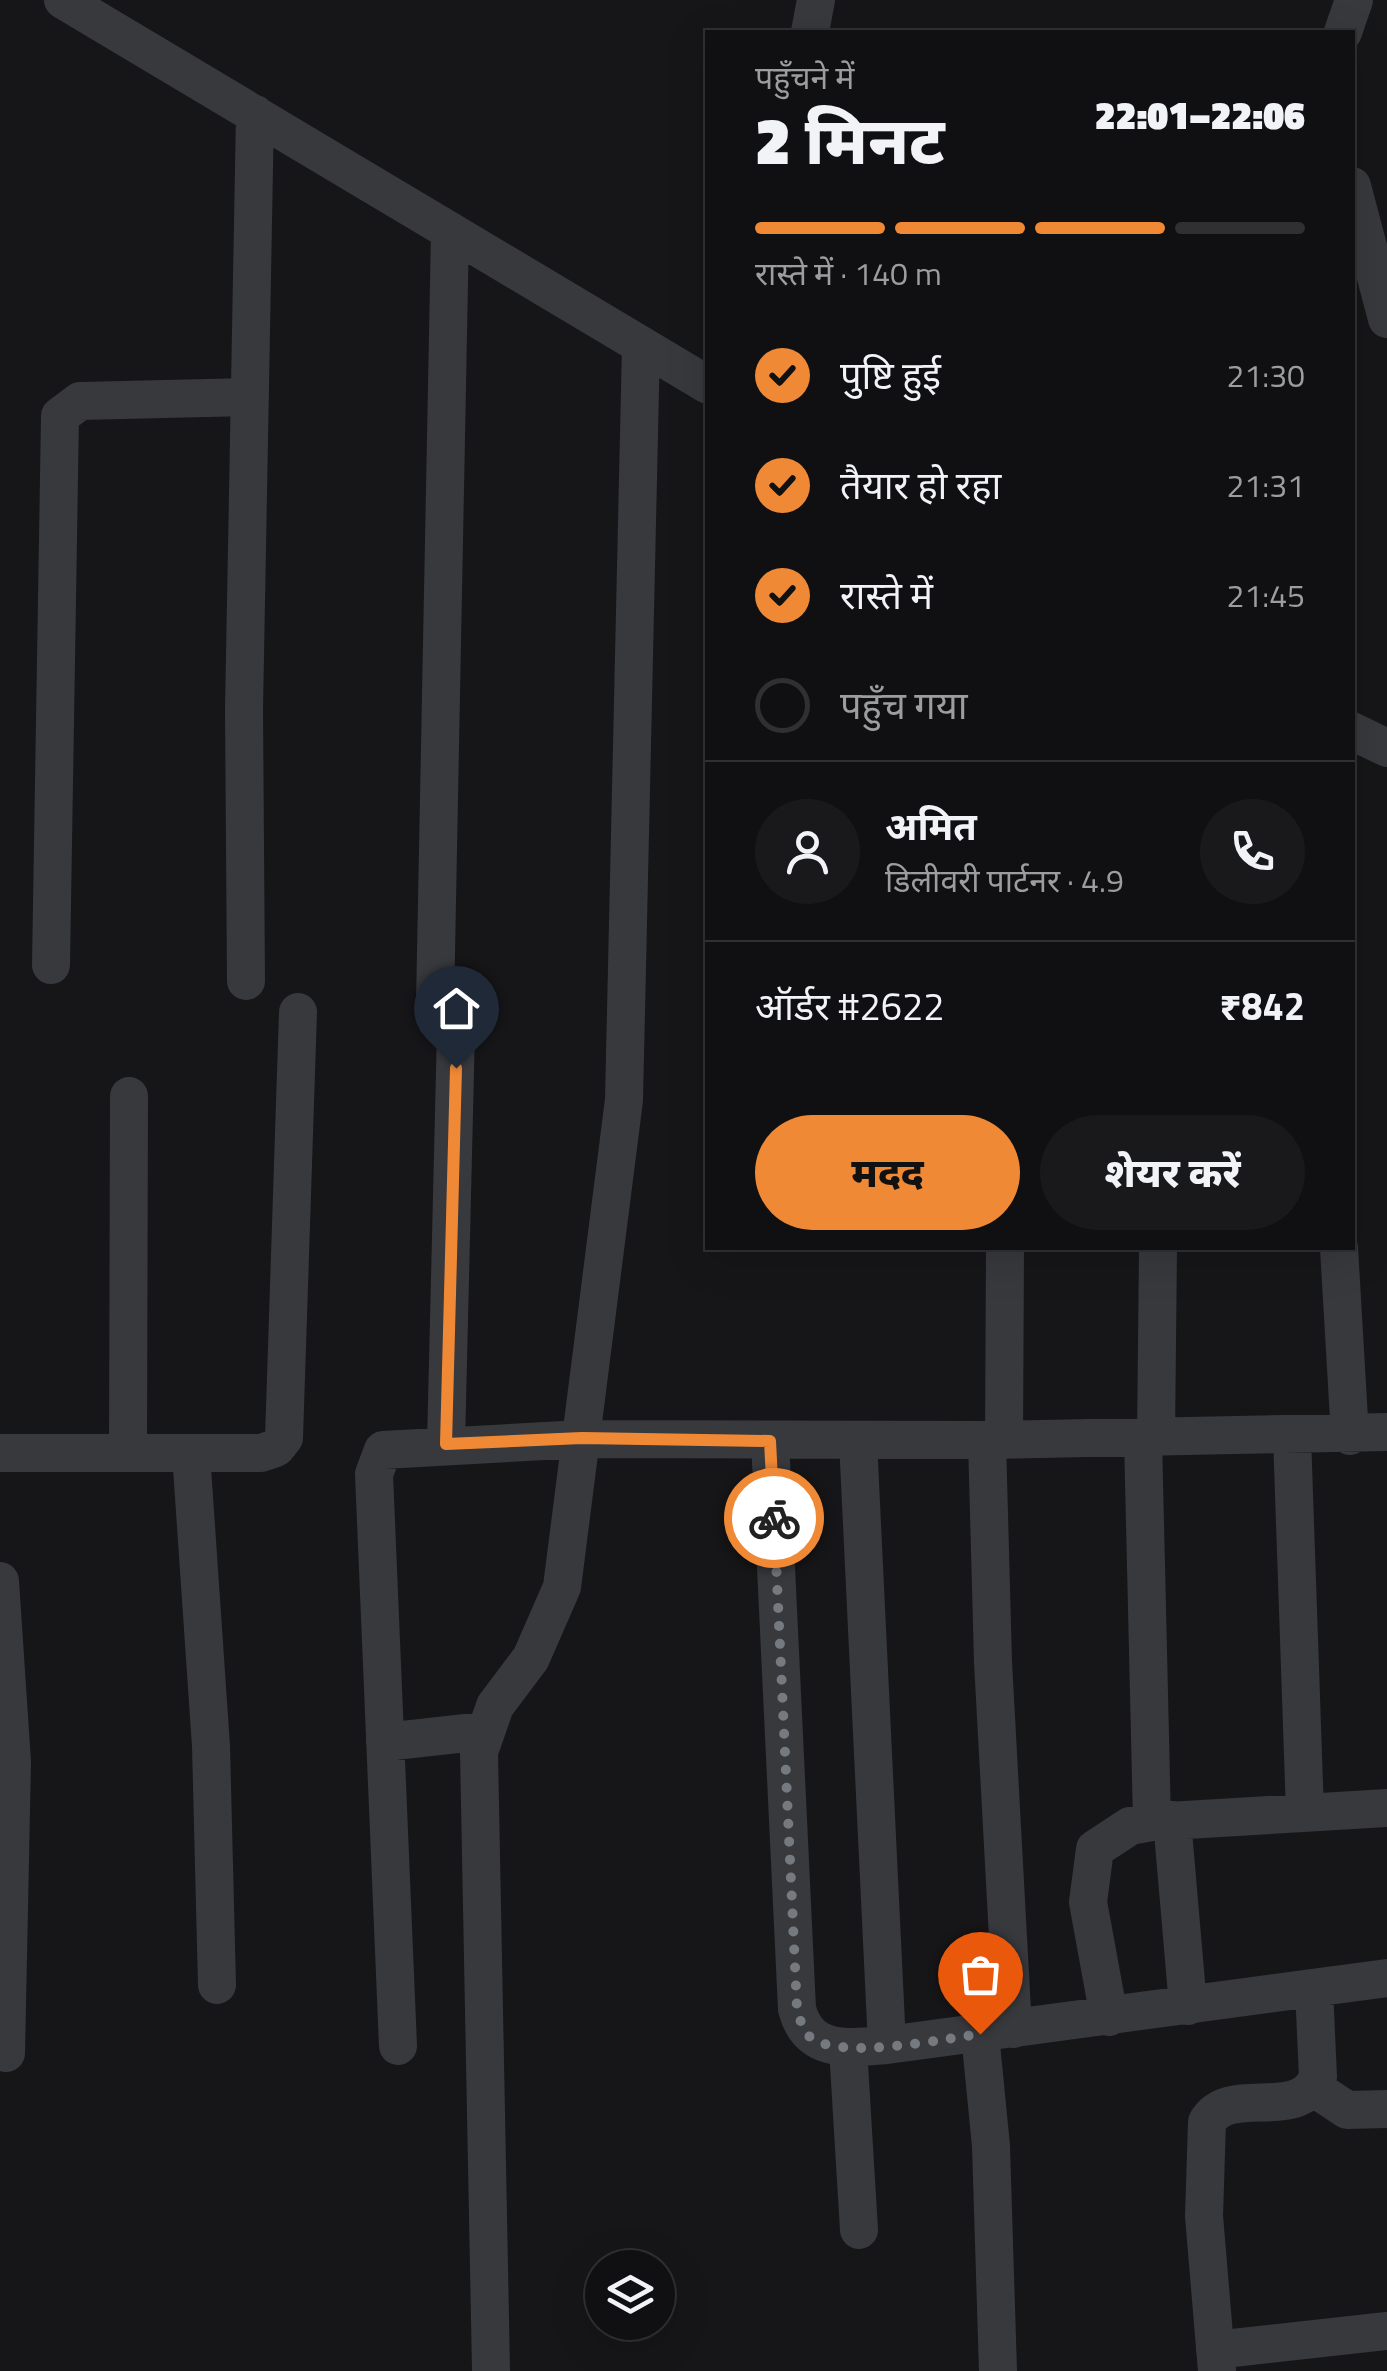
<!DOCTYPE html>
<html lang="hi">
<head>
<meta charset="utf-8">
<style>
  :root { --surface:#101012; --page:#19191b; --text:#f1f3f6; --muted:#9c9d9f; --line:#303032; --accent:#f08936 }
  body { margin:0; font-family:"Titillium Web","Noto Sans Devanagari",sans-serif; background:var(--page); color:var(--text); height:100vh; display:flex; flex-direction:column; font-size:38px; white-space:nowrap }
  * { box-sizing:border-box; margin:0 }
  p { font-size:32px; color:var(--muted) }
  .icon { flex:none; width:55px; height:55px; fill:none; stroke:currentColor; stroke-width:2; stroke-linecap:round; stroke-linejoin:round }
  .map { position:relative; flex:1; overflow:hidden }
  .panel { position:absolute; left:705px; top:30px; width:650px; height:1220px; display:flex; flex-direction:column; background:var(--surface); border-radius:0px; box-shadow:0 10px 40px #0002,0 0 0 2px var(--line) }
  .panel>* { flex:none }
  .tools { position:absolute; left:585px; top:2250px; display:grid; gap:20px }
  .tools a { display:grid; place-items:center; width:90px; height:90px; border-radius:50%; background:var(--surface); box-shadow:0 10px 40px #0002,0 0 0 2px var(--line); font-size:50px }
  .pin { position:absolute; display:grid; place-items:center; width:85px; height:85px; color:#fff; margin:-102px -42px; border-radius:50% 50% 50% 0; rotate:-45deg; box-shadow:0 0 10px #0007 }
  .pin .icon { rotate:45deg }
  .courier { position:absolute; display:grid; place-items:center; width:100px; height:100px; margin:-50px; border:8px solid #f08936; border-radius:50%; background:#fff; color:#222; box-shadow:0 2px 12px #0007 }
  .overview em { font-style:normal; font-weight:800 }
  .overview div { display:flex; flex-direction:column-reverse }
  .overview { display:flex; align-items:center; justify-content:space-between; height:170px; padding:0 50px }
  h1 { font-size:65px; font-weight:800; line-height:75px }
  .bar { display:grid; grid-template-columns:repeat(4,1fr); gap:15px 10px; align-content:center; height:120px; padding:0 50px }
  .bar i { height:12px; border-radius:8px; background:var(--line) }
  .bar .active { background:var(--accent) }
  .bar p { grid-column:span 4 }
  .line { display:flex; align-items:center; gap:25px; padding:0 50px; border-top:2px solid var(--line) }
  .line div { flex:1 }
  .round { display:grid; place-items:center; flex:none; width:105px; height:105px; border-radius:52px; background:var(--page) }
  ol { padding:0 50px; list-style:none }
  li { display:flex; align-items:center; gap:30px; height:110px }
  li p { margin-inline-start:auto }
  li .icon { padding:10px; border-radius:50%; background:var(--accent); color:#111; stroke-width:4 }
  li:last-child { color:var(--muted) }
  li i { width:55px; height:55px; border:5px solid var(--line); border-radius:50% }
  .primary-button { display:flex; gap:20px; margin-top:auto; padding:20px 50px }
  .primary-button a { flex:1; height:115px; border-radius:60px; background:var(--accent); color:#111; font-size:40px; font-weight:800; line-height:115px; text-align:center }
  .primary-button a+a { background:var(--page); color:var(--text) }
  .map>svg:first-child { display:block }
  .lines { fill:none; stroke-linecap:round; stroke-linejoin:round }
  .street { stroke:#37393d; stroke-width:38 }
  .done { stroke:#757a80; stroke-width:10; stroke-dasharray:0 18 }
  .route { stroke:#f08936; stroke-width:12 }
</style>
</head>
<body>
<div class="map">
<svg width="1387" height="2371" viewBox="0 0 1387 2371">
  <rect width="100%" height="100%" fill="#161618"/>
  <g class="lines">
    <path class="street" d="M63,0l645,385
      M810,32l6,-32
      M1343,32l11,-32
      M1352,186l35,133
      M1352,731l35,17
      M51,965l9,-549 20,-15 170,-4
      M246,981l-2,-271 11,-596
      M435,1004l15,-773
      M1339,1248l11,188
      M1292,1436l13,377
      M1156,1437l2,-189
      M1143,1438l9,384
      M987,1440l6,222 20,367
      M1004,1440l1,-192
      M770,1441l27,568c12,45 51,39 90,36l500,-67
      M858,1441l29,604
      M446,1444l10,-414
      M0,1453h261l15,-5 8,-10 14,-426
      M128,1453l1,-357
      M191,1453l20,293 6,239
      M0,1581l12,181 -6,291
      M385,1742l99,-11
      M1172,1820l16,186
      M1109,2017l-21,-115 7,-53 35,-23 22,-4 235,-14
      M980,2034l11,112 7,225
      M398,2046l-24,-572 9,-24 199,-11 405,1 400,-8
      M848,2048l11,182
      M1314,2088l33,22 40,-1
      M1215,2350l172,-19
      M491,2371l-12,-619 16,-46 36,-48 31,-71 62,-487 17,-755
      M1217,2371l-13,-155 3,-94c23,-39 92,2 111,-45l-4,-88"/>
  </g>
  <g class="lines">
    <path class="done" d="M774,1518l23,491c3,10 5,20 13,28 30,24 131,2 170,-3"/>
    <path class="route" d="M456,1068l-10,376 136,-6 188,3 4,77"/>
  </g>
</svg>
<div class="tools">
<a><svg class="icon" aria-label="layers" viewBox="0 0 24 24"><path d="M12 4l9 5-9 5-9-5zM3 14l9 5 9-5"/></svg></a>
</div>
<div class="pin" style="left:980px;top:2034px;background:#ea580c"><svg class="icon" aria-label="bag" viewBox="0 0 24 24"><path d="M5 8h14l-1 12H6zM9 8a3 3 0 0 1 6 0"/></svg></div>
<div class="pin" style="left:456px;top:1068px;background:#1f2937"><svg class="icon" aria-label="home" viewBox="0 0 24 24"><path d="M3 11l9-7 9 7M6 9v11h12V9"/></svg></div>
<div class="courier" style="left:774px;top:1518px"><svg class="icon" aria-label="bike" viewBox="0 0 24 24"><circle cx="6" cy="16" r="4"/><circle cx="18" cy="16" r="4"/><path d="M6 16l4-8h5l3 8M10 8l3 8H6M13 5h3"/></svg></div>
<section class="panel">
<div class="overview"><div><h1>2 मिनट</h1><p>पहुँचने में</p></div><em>22:01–22:06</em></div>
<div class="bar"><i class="active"></i><i class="active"></i><i class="active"></i><i></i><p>रास्ते में · 140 m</p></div>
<ol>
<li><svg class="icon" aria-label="check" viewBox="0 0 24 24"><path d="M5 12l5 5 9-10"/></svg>पुष्टि हुई<p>21:30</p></li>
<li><svg class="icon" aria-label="check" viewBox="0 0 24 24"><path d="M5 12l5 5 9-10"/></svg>तैयार हो रहा<p>21:31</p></li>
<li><svg class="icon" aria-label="check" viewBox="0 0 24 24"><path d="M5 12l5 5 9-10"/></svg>रास्ते में<p>21:45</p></li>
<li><i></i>पहुँच गया</li>
</ol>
<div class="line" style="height:180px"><a class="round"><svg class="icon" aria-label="person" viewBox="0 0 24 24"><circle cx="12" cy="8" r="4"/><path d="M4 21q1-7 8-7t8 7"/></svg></a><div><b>अमित</b><p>डिलीवरी पार्टनर · 4.9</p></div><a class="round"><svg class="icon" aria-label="phone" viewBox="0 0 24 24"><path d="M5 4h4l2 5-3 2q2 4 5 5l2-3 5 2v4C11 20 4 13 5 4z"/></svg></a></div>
<div class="line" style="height:130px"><div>ऑर्डर #2622</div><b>₹842</b></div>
<div class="primary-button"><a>मदद</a><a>शेयर करें</a></div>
</section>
</div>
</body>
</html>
